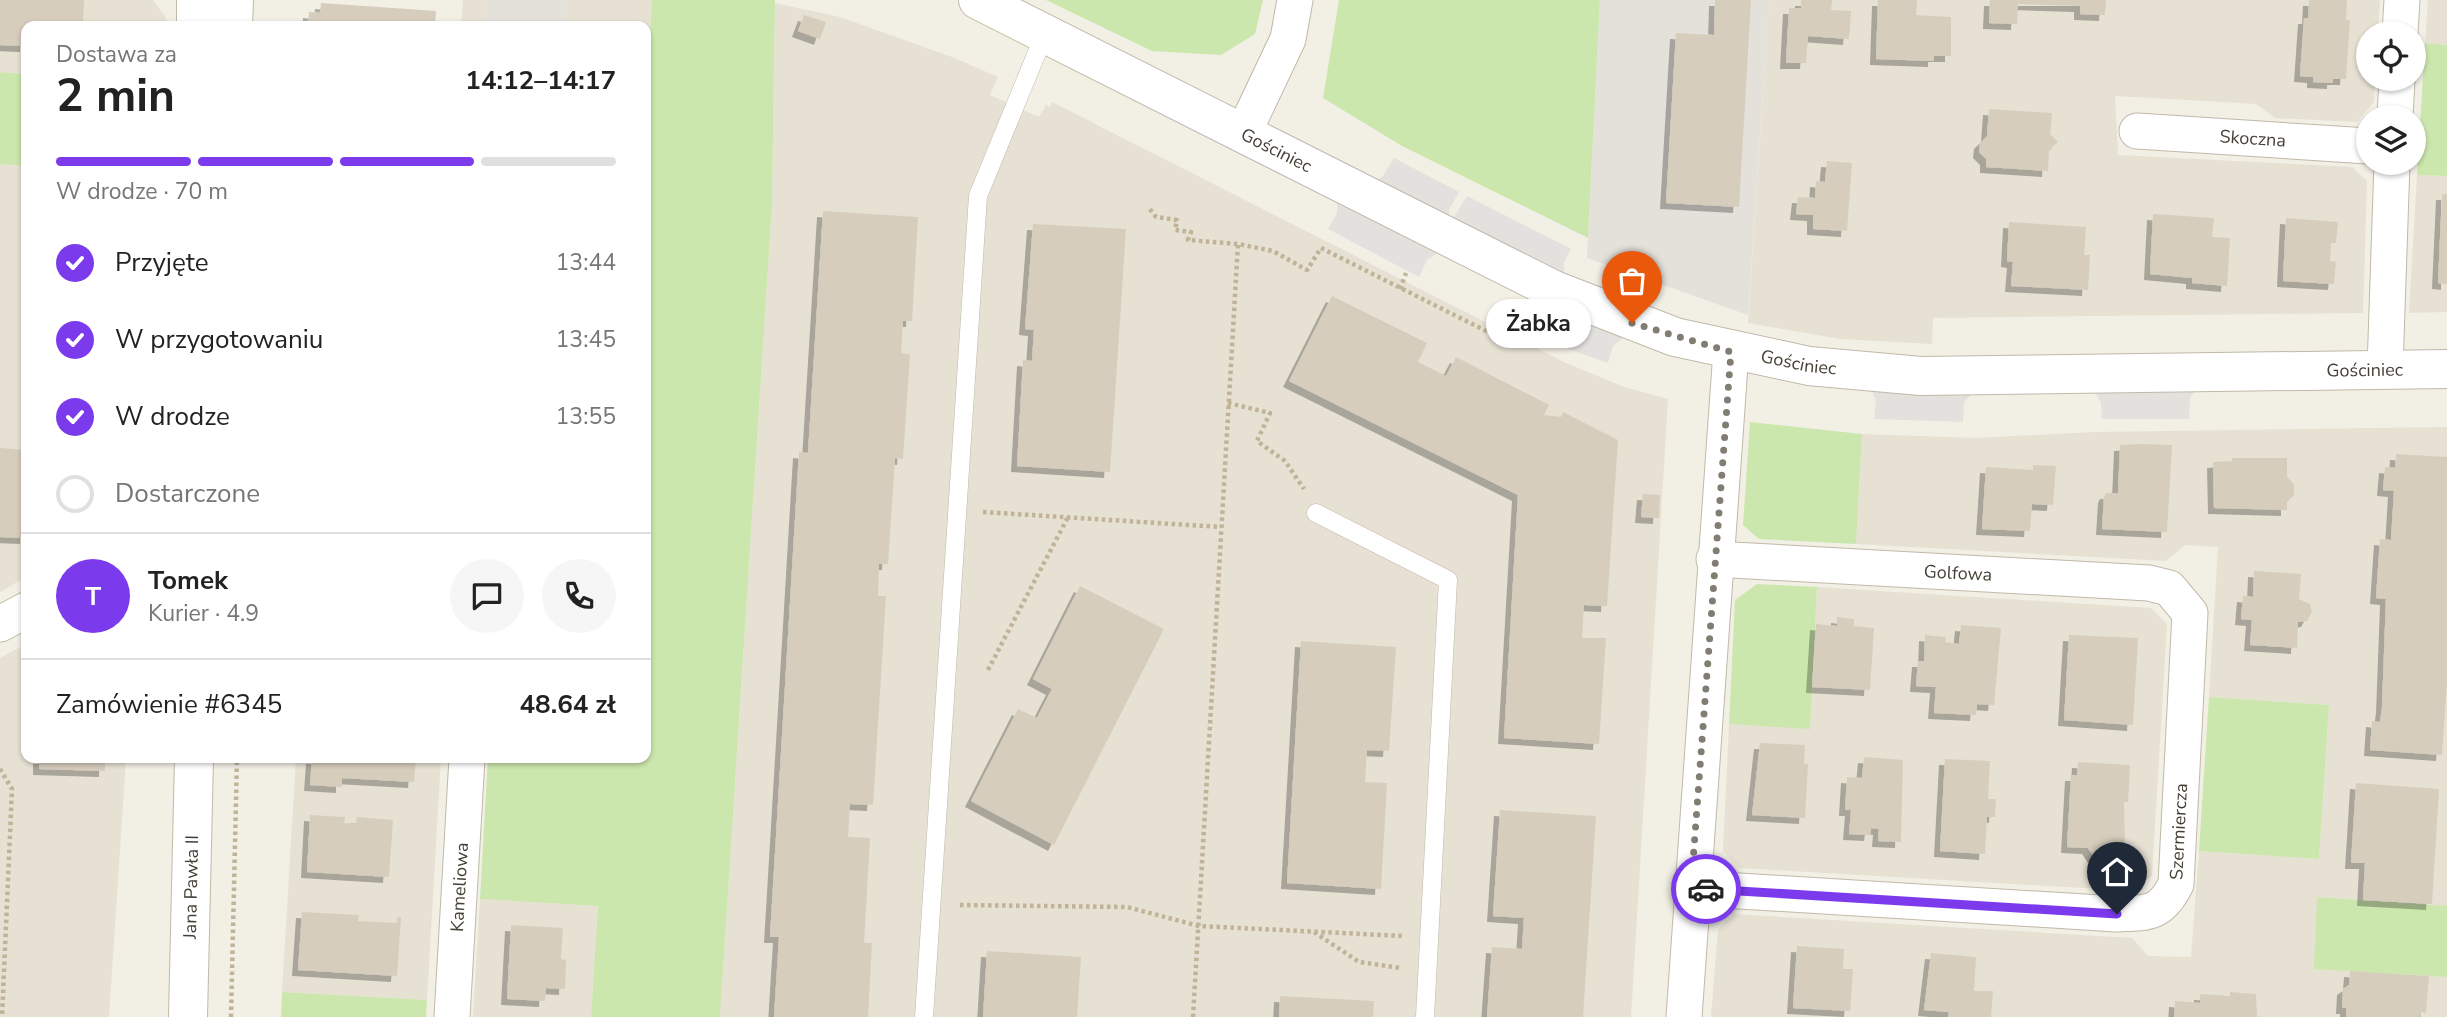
<!DOCTYPE html>
<html lang="pl">
<head>
<meta charset="utf-8">
<style>
  :root { --surface:#fff; --page:#f6f6f6; --text:#222; --muted:#767676; --line:#e0e0e0; --accent:#7c3aed }
  body { margin:0; font-family:"Nunito Sans",sans-serif; background:var(--page); color:var(--text); height:100vh; display:flex; flex-direction:column; font-size:26px; white-space:nowrap }
  * { box-sizing:border-box; margin:0 }
  p { font-size:23px; color:var(--muted) }
  .icon { flex:none; width:38px; height:38px; fill:none; stroke:currentColor; stroke-width:2; stroke-linecap:round; stroke-linejoin:round }
  .map { position:relative; flex:1; overflow:hidden }
  .panel { position:absolute; left:21px; top:21px; width:630px; height:742px; display:flex; flex-direction:column; background:var(--surface); border-radius:14px; box-shadow:0 2px 5px #0004 }
  .panel>* { flex:none }
  .tools { position:absolute; left:2356px; top:21px; display:grid; gap:14px }
  .tools a { display:grid; place-items:center; width:70px; height:70px; border-radius:50%; background:var(--surface); box-shadow:0 2px 5px #0004; font-size:35px }
  .pin { position:absolute; display:grid; place-items:center; width:60px; height:60px; color:#fff; margin:-72px -30px; border-radius:50% 50% 50% 0; rotate:-45deg; box-shadow:0 0 7px #0007 }
  .pin .icon { rotate:45deg }
  .courier { position:absolute; display:grid; place-items:center; width:70px; height:70px; margin:-35px; border:5px solid #7c3aed; border-radius:50%; background:#fff; color:#222; box-shadow:0 2px 9px #0007 }
  .bubble { position:absolute; height:49px; border-radius:24px; background:var(--surface); box-shadow:0 2px 5px #0004; font-size:23px; font-weight:700; line-height:49px; text-align:center }
  .summary em { font-style:normal; font-weight:700 }
  .summary div { display:flex; flex-direction:column-reverse }
  .summary { display:flex; align-items:center; justify-content:space-between; height:119px; padding:0 35px }
  h1 { font-size:46px; font-weight:700; line-height:52px }
  .bar { display:grid; grid-template-columns:repeat(4,1fr); gap:10px 7px; align-content:center; height:84px; padding:0 35px }
  .bar i { height:9px; border-radius:5px; background:var(--line) }
  .bar .selected { background:var(--accent) }
  .bar p { grid-column:span 4 }
  .line { display:flex; align-items:center; gap:18px; padding:0 35px; border-top:2px solid var(--line) }
  .line div { flex:1 }
  .round { display:grid; place-items:center; flex:none; width:74px; height:74px; border-radius:37px; background:var(--page) }
  ol { padding:0 35px; list-style:none }
  li { display:flex; align-items:center; gap:21px; height:77px }
  li p { margin-inline-start:auto }
  li .icon { padding:7px; border-radius:50%; background:var(--accent); color:#fff; stroke-width:4 }
  li:last-child { color:var(--muted) }
  li i { width:38px; height:38px; border:4px solid var(--line); border-radius:50% }
  .map>svg:first-child { display:block }
  .residential { fill:#e6e1d3 }
  .industrial { fill:#e4e0da }
  .green { fill:#cbe7ad }
  .parking { fill:#e3e1dd }
  .building { fill:#d7cdbd; filter:url(#shadow) }
  .lines { fill:none; stroke-linecap:round; stroke-linejoin:round }
  .service-casing { stroke:#c1b9aa; stroke-width:19 }
  .minor-casing { stroke:#c1b9aa; stroke-width:37 }
  .tertiary-casing { stroke:#c1b9aa; stroke-width:40 }
  .path { stroke:#c0b398; stroke-width:4.5; stroke-dasharray:3.5 3.5; stroke-linecap:butt }
  .service { stroke:#fff; stroke-width:18 }
  .minor { stroke:#fff; stroke-width:35 }
  .tertiary { stroke:#fff; stroke-width:38 }
  .done { stroke:#827d72; stroke-width:7; stroke-dasharray:0 12.6 }
  .route { stroke:#7c3aed; stroke-width:9 }
  .labels { text-anchor:middle; stroke-width:6; stroke-linejoin:round; paint-order:stroke }
  .street-label { font-size:18px; fill:#453f34; stroke:#fff }
</style>
</head>
<body>
<div class="map">
<svg width="2447" height="1017" viewBox="0 0 2447 1017">
  <defs>
    <filter id="shadow"><feDropShadow dx="-6" dy="6" stdDeviation="0" flood-color="#0004"/></filter>
  </defs>
  <rect width="100%" height="100%" fill="#f2efe5"/>
  <path class="residential" d="M0,0h153l13,18v8h-140v48l-26,-2z
    M463,0h24l-1,26h-25z
    M567,0h85l-6,108v-82h-80z
    M1769,0h611l-2,33h-10v46h7l-1,23 -17,20 -82,-4 -19,-14 -141,-8 3,59 234,12 15,14 -4,132 -430,5 -1,26 -92,-5 -92,-16z
    M2428,0h19v45l-22,-2z
    M775,3l65,14 112,40 46,20 -8,18 49,22 7,-12 4,2 2,-5 512,260 60,25 44,12 -37,618h-911l52,-812z
    M0,164l26,2v411l-26,15z
    M2417,175l30,1v136l-38,1z
    M2447,427v479l-130,-9 33,74 97,6v40h-736l7,-88 16,-15 398,24 16,18 43,1 8,-106 120,8 10,-154 -120,-8 9,-150 -33,-2 -19,16 -310,-17 6,-110 114,4 119,-6z
    M1817,587l334,21 16,16 -15,252 -18,15 -395,-23 -16,-17 6,-127 81,4z
    M26,644v114h100l-17,259h-109v-359z
    M296,758h145l-14,242 -145,-8z
    M480,899l118,7 -7,111h-118z"/>
  <path class="industrial" d="M487,0h80l-1,26h-80z
    M1600,0h169l-21,315 -161,-57z"/>
  <path class="green" d="M652,0h123l-3,205 -52,812h-129l7,-111 -118,-7 8,-141h158v-650z
    M1046,0h217l-8,34 -34,21 -69,-4z
    M1339,0h261l-12,238 -186,-92 -79,-48z
    M2425,43l22,2v131l-30,-1z
    M0,72l26,2v92l-26,-2z
    M1750,422l112,12 -6,110 -97,-5 -16,-14z
    M1757,584l60,3 -7,142 -81,-5 6,-124z
    M2209,697l120,8 -10,154 -120,-8z
    M2317,897l130,9v71l-133,-8z
    M282,992l145,8 -1,17h-145z"/>
  <path class="parking" d="M1394,158l65,34 -10,18v9l-75,-37 9,-6z
    M1467,196l104,53 -7,14v12l-112,-55z
    M1337,201l101,52 -11,7 -8,17 -91,-48 9,-16z
    M1546,307l78,30 -11,9 -5,17 -42,-15 -33,-17z
    M2093,390h102l-5,8 -1,21h-87l-1,-17z
    M1872,391l101,2 -9,9 -1,20 -89,-3 2,-18z"/>
  <path class="building" d="M0,0h84l-1,26h-57v20l-26,-1z
    M1715,0h36l-12,207 -73,-4 10,-170 38,2z
    M1801,0h31l-1,10 20,1 -2,28 -41,-3 -2,27h-20l3,-55h12z
    M1878,0h39l-1,15 35,2v39h-17v5l-58,-2z
    M1990,0h116l-1,15 -25,-1v-8l-62,-2 -1,20 -28,-1z
    M2309,0h38l-1,20h4l-4,59h-13v4l-20,-1v-5l-13,-1 4,-58h4z
    M321,3l115,8 -1,15h-127l1,-14 11,1z
    M804,15l22,7 -6,17 -22,-8z
    M1989,109l63,4 -2,21 8,8 -9,8 -1,21 -62,-4v-8l-7,-7 1,-9 7,-7z
    M1827,161l25,2 -5,68 -34,-2v-14l-17,-1 2,-17 17,1 1,-17 9,1z
    M2442,194h5v90l-9,-1z
    M823,211l95,6 -6,104h-9l-2,32 9,1 -7,105 -8,-1 -7,106h-9l-1,32h8l-13,209 -23,-1 -2,33 22,1 -6,105h8l-4,74h-94l5,-80h-9l29,-485 9,1z
    M2153,214l61,4 -2,19 18,1 -3,48 -35,-3v-5l-42,-4z
    M2286,218l52,4 -2,21h-5l-1,18 6,1 -2,22 -51,-3z
    M2009,222l77,5 -2,28h6l-2,35 -77,-4 2,-24 -6,-1z
    M1033,224l93,5 -16,243 -93,-6 6,-106 9,1 2,-31 -9,-1z
    M1332,296l95,47 -9,19 28,14 10,-19 93,48 -5,10 17,2 2,-5 55,28 -11,166 -23,-1 -2,33h24l-7,106 -95,-6 14,-243 -229,-114z
    M2140,444l32,1 -5,87 -65,-3 2,-32 2,-4h12l2,-48z
    M0,448l26,2v88l-26,-1z
    M2396,454l51,3v224l-5,74 -72,-5 2,-29 8,1 2,-15 4,-108 -10,-1 4,-59 11,1 3,-49 -11,-1 2,-23 10,1z
    M2232,458h55v19l7,7v11l-7,7v8l-73,-2 -1,-46 19,-1z
    M2033,465l23,1 -3,39 -21,-1 -2,27 -48,-2 4,-62 47,3z
    M1643,494l17,1 -1,23 -18,-1z
    M2254,571l47,3 -2,25 11,5 2,8 -5,9 -9,1 -1,26 -47,-3 2,-25 -11,-1 2,-23 10,1z
    M1080,586l84,43 -110,216 -83,-44 47,-92 19,9 15,-29 -19,-10z
    M1837,617l17,2v7l20,2 -4,62 -58,-3 4,-63 21,2z
    M1961,625l40,3 -7,77 -17,-1 -1,11 -42,-2 2,-26 -20,-1 2,-25h6l1,-26 21,2 -1,5 14,2z
    M2069,635l69,3 -5,87 -69,-5z
    M1301,641l95,6 -7,104 -22,-1 -2,32 22,1 -6,106 -94,-6z
    M1760,743l45,2 -1,19h4l-3,54 -53,-3z
    M1864,757l39,3 -2,82 -23,-1 1,-12 -8,-1 -1,7 -21,-1 2,-24h-6l2,-33 15,1z
    M39,758h66v13l-66,-2z
    M312,758h104l-2,24 -72,-4v9l-32,-2z
    M1945,759l45,2 -2,38h8l-1,18h-8l-2,37 -45,-3z
    M2078,762l52,3 -2,37h-4l1,48 -14,-1 -8,9 -9,-1 -6,-9 -21,-1 4,-72h6z
    M2356,783l83,6 -7,115 -69,-4 2,-37h-14z
    M1500,810l96,6 -13,201h-96l5,-70 30,2 2,-31 -31,-2z
    M310,815l35,2 -1,6 12,1 1,-7 36,3 -4,57 -82,-5z
    M302,912l57,3 -1,6 39,2v-6l4,1 -4,58 -99,-6z
    M511,925l52,3 -2,31 5,1 -1,29 -19,-1 -1,13 -38,-2z
    M1797,946l47,3 -1,20h10l-3,42 -57,-3z
    M987,951l94,6 -4,60h-94z
    M1931,953l45,4 -2,34h19l-2,26h-43l1,-5 -25,-2z
    M2350,971l79,5 -3,37 -6,-1 -1,5h-73v-9h-4l1,-19 6,-4z
    M2230,992l26,2 1,23h-83l1,-16 25,2v-9l30,2z
    M1280,996l94,5 -1,16h-94z"/>
  <g class="lines">
    <defs>
      <path id="service" d="M1316,513l132,67 -23,437
        M924,1017l54,-821 67,-163"/>
      <g id="minor">
        <path d="M2400,33l2,-33"/>
        <path d="M2395,117l2,-38"/>
        <path id="s1" d="M2137,131l231,15"/>
        <path d="M1243,134l45,-95 7,-39"/>
        <path d="M2385,369l7,-206"/>
        <path d="M0,624l26,-14"/>
        <path id="s2" d="M1691,888l426,26c32,-1 44,0 59,-30l14,-271 -21,-25 -20,-5 -435,-24"/>
        <path id="s3" d="M452,1017l15,-259"/>
        <path d="M1684,1017l47,-666"/>
      </g>
      <g id="tertiary">
        <path id="s4" d="M978,0l576,290 121,47 134,29 112,10 526,-7"/>
        <path d="M196,26v-26"/>
        <path d="M233,26l1,-26"/>
        <path id="s5" d="M188,1017l6,-259"/>
      </g>
    </defs>
    <use href="#service" class="service-casing"/>
    <use href="#minor" class="minor-casing"/>
    <use href="#tertiary" class="tertiary-casing"/>
    <path class="path" d="M1150,209l6,8 21,3 -2,10 16,2 -3,8 50,4 35,7 34,19 14,-22 189,95 6,-13
      M1400,289l6,-16
      M1228,403l42,10 -13,28 28,20 19,28
      M983,512l238,15
      M988,670l80,-153
      M0,769l12,20 -10,228
      M960,905l167,2 72,19 204,10
      M1314,932l45,30 41,6
      M231,1017l6,-259
      M1193,1017l45,-773"/>
    <use href="#service" class="service"/>
    <use href="#minor" class="minor"/>
    <use href="#tertiary" class="tertiary"/>
  </g>
  <g class="lines">
    <path class="done" d="M1632,323l99,29 -40,536 15,1"/>
    <path class="route" d="M1706,889l411,25"/>
  </g>
  <g class="labels">
    <g class="street-label">
      <text dy="6" stroke="none"><textPath href="#s1" startOffset="116">Skoczna</textPath></text>
      <text dy="6" stroke="none"><textPath href="#s4" startOffset="334">Gościniec</textPath></text>
      <text dy="6" stroke="none"><textPath href="#s4" startOffset="901">Gościniec</textPath></text>
      <text dy="6" stroke="none"><textPath href="#s4" startOffset="1468">Gościniec</textPath></text>
      <text transform="translate(1958 573) rotate(3)" y="6">Golfowa</text>
      <text dy="6" stroke="none"><textPath href="#s2" startOffset="551">Szermiercza</textPath></text>
      <text dy="6" stroke="none"><textPath href="#s5" startOffset="130">Jana Pawła II</textPath></text>
      <text dy="6" stroke="none"><textPath href="#s3" startOffset="130">Kameliowa</textPath></text>
    </g>
  </g>
</svg>
<div class="tools">
<a><svg class="icon" aria-label="locate" viewBox="0 0 24 24"><circle cx="12" cy="12" r="6"/><path d="M12 2v4M12 18v4M2 12h4M18 12h4"/></svg></a>
<a><svg class="icon" aria-label="layers" viewBox="0 0 24 24"><path d="M12 4l9 5-9 5-9-5zM3 14l9 5 9-5"/></svg></a>
</div>
<div class="pin" style="left:1632px;top:323px;background:#ea580c"><svg class="icon" aria-label="bag" viewBox="0 0 24 24"><path d="M5 8h14l-1 12H6zM9 8a3 3 0 0 1 6 0"/></svg></div>
<div class="pin" style="left:2117px;top:914px;background:#1f2937"><svg class="icon" aria-label="home" viewBox="0 0 24 24"><path d="M3 11l9-7 9 7M6 9v11h12V9"/></svg></div>
<div class="courier" style="left:1706px;top:889px"><svg class="icon" aria-label="car" viewBox="0 0 24 24"><path d="M5 17H2v-5l4-1 3-4h7l3 4 3 1v5h-3M9 17h6M6 11h13"/><circle cx="7" cy="17" r="2"/><circle cx="17" cy="17" r="2"/></svg></div>
<div class="bubble" style="left:1486px;top:299px;width:105px">Żabka</div>
<section class="panel">
<div class="summary"><div><h1>2 min</h1><p>Dostawa za</p></div><em>14:12–14:17</em></div>
<div class="bar"><i class="selected"></i><i class="selected"></i><i class="selected"></i><i></i><p>W drodze · 70 m</p></div>
<ol>
<li><svg class="icon" aria-label="check" viewBox="0 0 24 24"><path d="M5 12l5 5 9-10"/></svg>Przyjęte<p>13:44</p></li>
<li><svg class="icon" aria-label="check" viewBox="0 0 24 24"><path d="M5 12l5 5 9-10"/></svg>W przygotowaniu<p>13:45</p></li>
<li><svg class="icon" aria-label="check" viewBox="0 0 24 24"><path d="M5 12l5 5 9-10"/></svg>W drodze<p>13:55</p></li>
<li><i></i>Dostarczone</li>
</ol>
<div class="line" style="height:126px"><b class="round" style="background:var(--accent);color:#fff">T</b><div><b>Tomek</b><p>Kurier · 4.9</p></div><a class="round"><svg class="icon" aria-label="chat" viewBox="0 0 24 24"><path d="M4 5h16v11H9l-5 4z"/></svg></a><a class="round"><svg class="icon" aria-label="phone" viewBox="0 0 24 24"><path d="M5 4h4l2 5-3 2q2 4 5 5l2-3 5 2v4C11 20 4 13 5 4z"/></svg></a></div>
<div class="line" style="height:91px"><div>Zamówienie #6345</div><b>48.64 zł</b></div>
</section>
</div>
</body>
</html>
